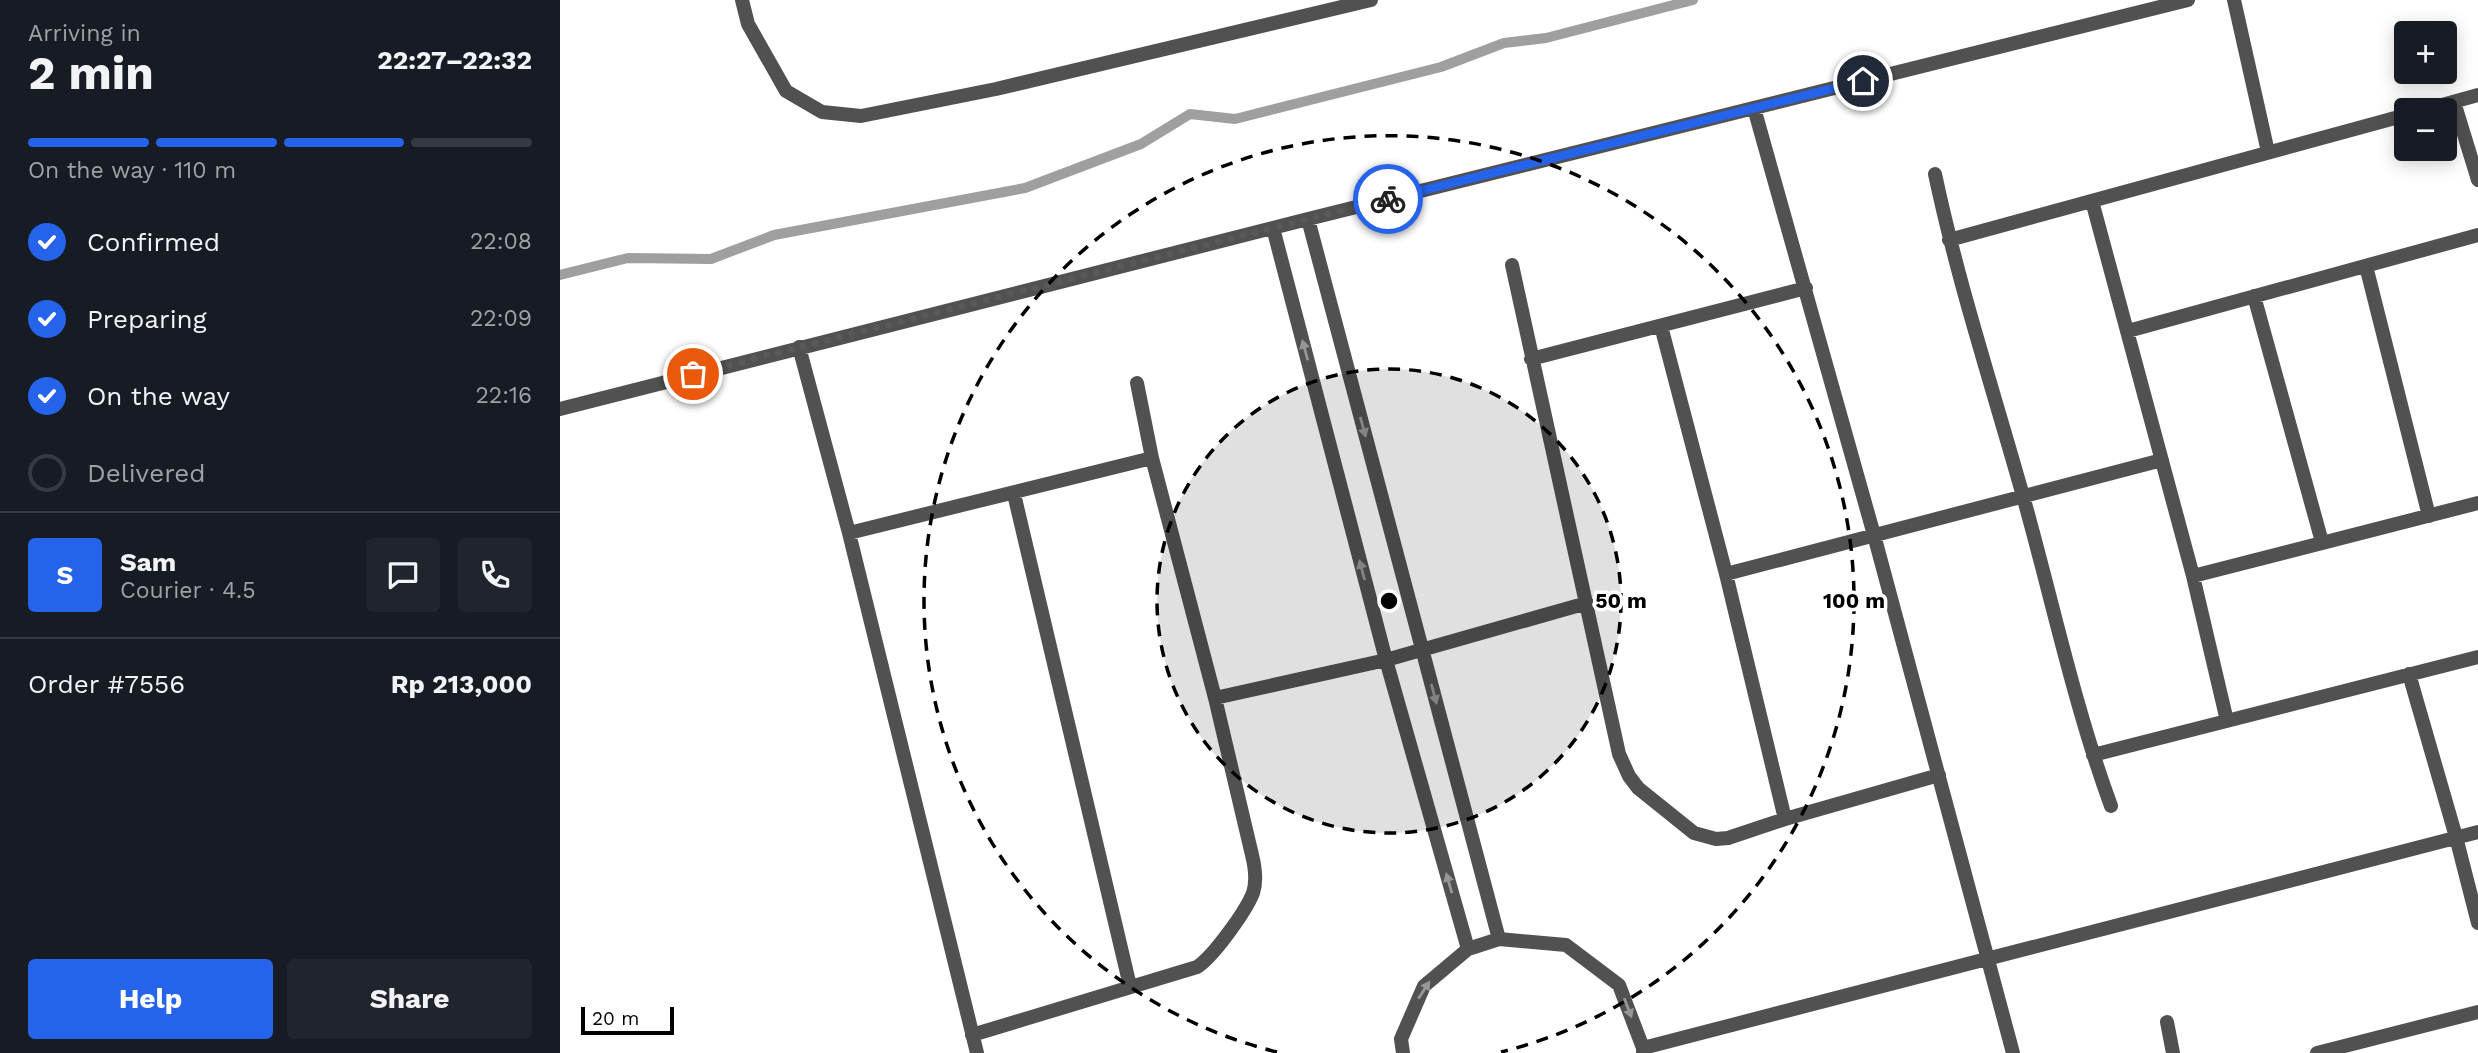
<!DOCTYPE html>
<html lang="en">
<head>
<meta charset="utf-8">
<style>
  :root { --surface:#171b24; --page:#20242c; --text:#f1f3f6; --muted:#9ea1a6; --line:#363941; --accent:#2563eb }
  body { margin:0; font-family:"Work Sans",sans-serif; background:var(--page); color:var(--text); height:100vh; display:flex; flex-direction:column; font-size:26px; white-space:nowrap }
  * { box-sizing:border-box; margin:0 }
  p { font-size:23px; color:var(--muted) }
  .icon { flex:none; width:38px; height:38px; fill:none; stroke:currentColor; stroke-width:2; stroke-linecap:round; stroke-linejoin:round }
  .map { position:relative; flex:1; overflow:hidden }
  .sheet { display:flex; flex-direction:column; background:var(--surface); width:560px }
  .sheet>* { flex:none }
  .tools { position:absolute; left:1834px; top:21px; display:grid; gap:14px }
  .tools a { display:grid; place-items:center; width:63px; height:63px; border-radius:7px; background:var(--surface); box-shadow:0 4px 18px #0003; font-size:35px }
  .scale { position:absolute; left:21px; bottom:18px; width:93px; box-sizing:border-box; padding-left:7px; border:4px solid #000; border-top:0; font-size:19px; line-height:24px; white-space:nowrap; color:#000; -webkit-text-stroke:5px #fff; paint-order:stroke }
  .pin { position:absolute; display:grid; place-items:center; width:60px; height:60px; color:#fff; margin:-30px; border:4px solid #fff; border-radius:50%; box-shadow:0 2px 7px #0007 }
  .courier { position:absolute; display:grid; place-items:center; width:70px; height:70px; margin:-35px; border:5px solid #2563eb; border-radius:50%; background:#fff; color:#222; box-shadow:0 2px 9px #0007 }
  .overview em { font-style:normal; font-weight:700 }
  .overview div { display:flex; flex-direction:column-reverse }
  .overview { display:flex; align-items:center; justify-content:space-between; height:119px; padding:0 28px }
  h1 { font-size:46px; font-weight:700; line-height:52px }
  .bar { display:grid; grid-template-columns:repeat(4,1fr); gap:10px 7px; align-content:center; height:84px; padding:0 28px }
  .bar i { height:9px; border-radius:5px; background:var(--line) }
  .bar .selected { background:var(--accent) }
  .bar p { grid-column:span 4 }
  .line { display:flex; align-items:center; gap:18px; padding:0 28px; border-top:2px solid var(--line) }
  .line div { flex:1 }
  .round { display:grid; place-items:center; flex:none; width:74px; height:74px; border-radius:7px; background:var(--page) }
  ol { padding:0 28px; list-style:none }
  li { display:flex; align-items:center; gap:21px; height:77px }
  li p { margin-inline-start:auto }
  li .icon { padding:7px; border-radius:50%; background:var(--accent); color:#fff; stroke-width:4 }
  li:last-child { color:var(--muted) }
  li i { width:38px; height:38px; border:4px solid var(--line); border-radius:50% }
  .button { display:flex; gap:14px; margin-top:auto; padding:14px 28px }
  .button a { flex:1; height:80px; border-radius:7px; background:var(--accent); color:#fff; font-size:28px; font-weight:700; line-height:80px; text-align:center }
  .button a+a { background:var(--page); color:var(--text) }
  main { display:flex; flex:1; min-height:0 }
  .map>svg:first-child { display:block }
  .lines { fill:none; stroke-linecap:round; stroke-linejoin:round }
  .stream { stroke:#9f9f9f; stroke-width:10 }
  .minor { stroke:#515151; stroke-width:14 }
  .oneway { fill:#979797 }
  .done { stroke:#595959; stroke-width:7; stroke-dasharray:0 12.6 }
  .route { stroke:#2563eb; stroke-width:9 }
  .ring { fill:none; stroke:#000; stroke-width:3.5; stroke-dasharray:12 9 }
  .centre { fill:#000; stroke:#fff; stroke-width:3.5 }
  .ring-label { font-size:21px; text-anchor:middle; font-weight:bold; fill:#000; stroke:#fff; stroke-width:7; stroke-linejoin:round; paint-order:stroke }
</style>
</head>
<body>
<main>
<section class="sheet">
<div class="overview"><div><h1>2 min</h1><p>Arriving in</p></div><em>22:27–22:32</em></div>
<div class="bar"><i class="selected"></i><i class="selected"></i><i class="selected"></i><i></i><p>On the way · 110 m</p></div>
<ol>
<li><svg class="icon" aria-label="check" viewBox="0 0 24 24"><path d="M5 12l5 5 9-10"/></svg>Confirmed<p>22:08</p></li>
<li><svg class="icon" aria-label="check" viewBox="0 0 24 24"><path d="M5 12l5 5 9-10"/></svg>Preparing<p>22:09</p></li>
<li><svg class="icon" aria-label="check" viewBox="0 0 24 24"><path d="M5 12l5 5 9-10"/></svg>On the way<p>22:16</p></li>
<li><i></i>Delivered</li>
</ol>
<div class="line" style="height:126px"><b class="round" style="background:var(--accent);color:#fff">S</b><div><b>Sam</b><p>Courier · 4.5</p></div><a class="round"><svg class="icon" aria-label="chat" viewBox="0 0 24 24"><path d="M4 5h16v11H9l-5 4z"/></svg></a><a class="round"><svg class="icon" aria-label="phone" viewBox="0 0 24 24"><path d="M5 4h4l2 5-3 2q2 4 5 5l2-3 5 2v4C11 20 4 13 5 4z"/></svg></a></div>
<div class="line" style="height:91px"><div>Order #7556</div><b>Rp 213,000</b></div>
<div class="button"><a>Help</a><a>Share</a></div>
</section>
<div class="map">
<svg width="1918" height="1053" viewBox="0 0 1918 1053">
  <rect width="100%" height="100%" fill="#fff"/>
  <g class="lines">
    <path class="stream" d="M0,275l68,-17 83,1 63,-24 251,-47 116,-44 49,-30 45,5 206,-52 63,-24 42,-5 147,-38"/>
    <path class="minor" d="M182,0l6,24 38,67 36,21 39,4 135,-27 375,-89
      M1674,0l34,152
      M1894,102l24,78
      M1194,108l120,427 139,518
      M1864,110l54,-15
      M1375,174c23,109 58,215 88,322 29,103 51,209 88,310
      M1532,201l101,375 34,145
      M748,219l191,720
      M713,228l113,432 82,289
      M1389,240l457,-125
      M952,265l107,489 10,22 9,12 56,45 22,6 12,-1 57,-19 154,-44
      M1806,266l63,250
      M1694,296l68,246
      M1101,326l65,248 59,245
      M1568,331l350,-96
      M239,347l50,186 128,520
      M971,359l275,-71
      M0,409l748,-190 880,-219
      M454,494l116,492
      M289,533l303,-75
      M1166,574l436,-114
      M1633,576l285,-73
      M1849,674l47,163 22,86
      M655,698l171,-38 201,-57
      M1533,755l385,-98
      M1607,1022l6,31
      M412,1035l225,-68c16,-10 49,-56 56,-74 4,-12 2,-26 -1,-38l-37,-157 -63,-240 -15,-75
      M1083,1048l835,-216
      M843,1053l-2,-14 23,-53 44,-37 31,-10 67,6 53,40 24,63v5
      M1757,1053l161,-41"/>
  </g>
  <defs><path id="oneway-solid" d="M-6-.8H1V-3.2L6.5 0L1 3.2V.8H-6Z" transform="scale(1.75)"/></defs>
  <g class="oneway">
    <use href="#oneway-solid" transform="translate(745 350) rotate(-105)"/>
    <use href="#oneway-solid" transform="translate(803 427) rotate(75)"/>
    <use href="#oneway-solid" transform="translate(802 570) rotate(-105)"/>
    <use href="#oneway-solid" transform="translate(874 694) rotate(75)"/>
    <use href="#oneway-solid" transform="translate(889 883) rotate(-106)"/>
    <use href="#oneway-solid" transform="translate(864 990) rotate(-57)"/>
    <use href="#oneway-solid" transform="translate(1068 1008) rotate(69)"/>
  </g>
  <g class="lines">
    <path class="done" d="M133,374l695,-175"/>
    <path class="route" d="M828,199l475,-118"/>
  </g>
  <circle cx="829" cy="601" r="232" fill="#000" fill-opacity=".12"/>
  <g class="ring">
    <circle cx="829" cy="601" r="232"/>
    <path d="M717 1052A465 465 0 1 1 941 1052"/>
  </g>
  <circle cx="829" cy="601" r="10" class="centre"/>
  <g class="ring-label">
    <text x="1061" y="608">50 m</text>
    <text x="1294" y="608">100 m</text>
  </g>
</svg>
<div class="tools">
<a>+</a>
<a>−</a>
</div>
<div class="scale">20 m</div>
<div class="pin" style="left:133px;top:374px;background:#ea580c"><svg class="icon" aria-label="bag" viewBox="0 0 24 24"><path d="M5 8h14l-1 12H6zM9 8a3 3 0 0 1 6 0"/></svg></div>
<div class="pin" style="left:1303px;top:81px;background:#1f2937"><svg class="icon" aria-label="home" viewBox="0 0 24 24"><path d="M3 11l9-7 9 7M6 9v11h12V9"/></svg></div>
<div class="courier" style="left:828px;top:199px"><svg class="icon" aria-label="bike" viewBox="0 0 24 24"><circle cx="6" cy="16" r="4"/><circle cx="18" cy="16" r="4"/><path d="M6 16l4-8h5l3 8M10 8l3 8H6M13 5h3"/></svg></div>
</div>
</main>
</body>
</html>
